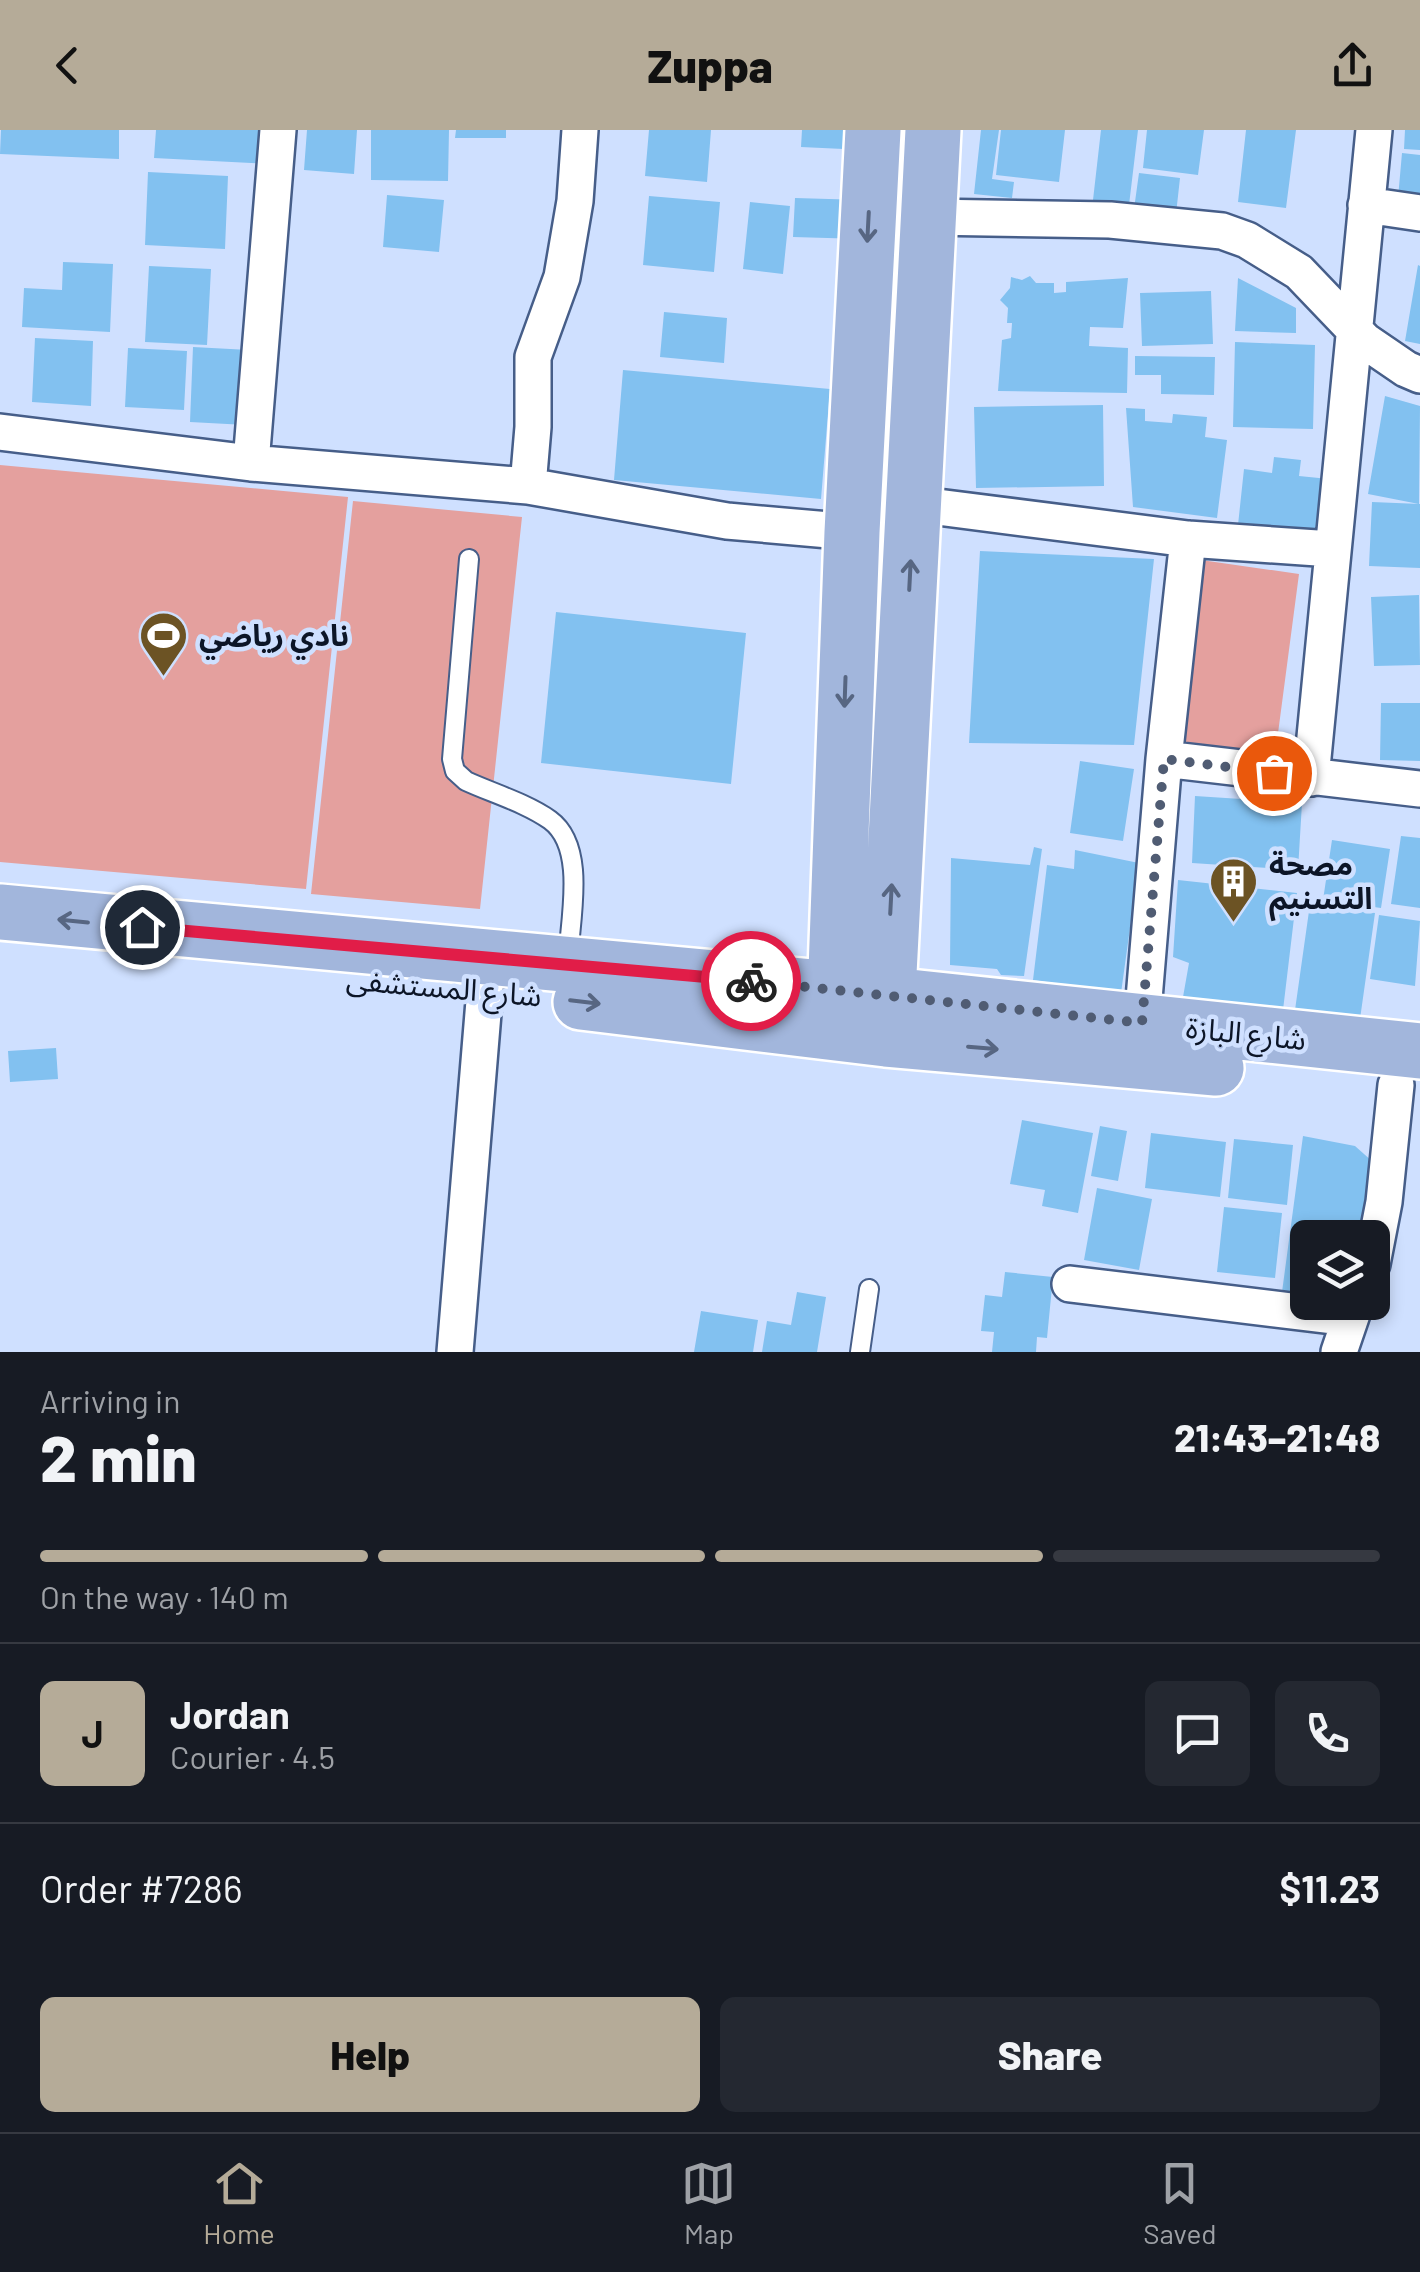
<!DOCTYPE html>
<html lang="en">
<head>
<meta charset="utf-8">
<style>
  :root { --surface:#171b24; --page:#242831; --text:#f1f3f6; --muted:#9ea1a6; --line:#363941; --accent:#b5ab98 }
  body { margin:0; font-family:Barlow,"Noto Sans Arabic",sans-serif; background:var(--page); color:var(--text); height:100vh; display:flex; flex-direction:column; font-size:38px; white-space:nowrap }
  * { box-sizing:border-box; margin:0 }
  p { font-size:32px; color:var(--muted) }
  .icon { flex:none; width:55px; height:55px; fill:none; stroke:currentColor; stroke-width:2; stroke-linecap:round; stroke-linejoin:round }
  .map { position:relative; height:1222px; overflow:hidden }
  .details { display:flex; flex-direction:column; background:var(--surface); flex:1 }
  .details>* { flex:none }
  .fabs { position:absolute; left:1290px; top:1090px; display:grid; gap:20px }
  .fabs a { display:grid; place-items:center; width:100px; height:100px; border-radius:15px; background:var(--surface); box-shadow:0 5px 15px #0003; font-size:50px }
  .pin { position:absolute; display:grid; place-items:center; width:85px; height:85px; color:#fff; margin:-42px; border:5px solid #fff; border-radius:50%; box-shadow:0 2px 10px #0007 }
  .courier { position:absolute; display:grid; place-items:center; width:100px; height:100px; margin:-50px; border:8px solid #e11d48; border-radius:50%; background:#fff; color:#222; box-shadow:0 2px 12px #0007 }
  .overview em { font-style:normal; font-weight:800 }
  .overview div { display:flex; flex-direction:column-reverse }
  .overview { display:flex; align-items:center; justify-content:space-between; height:170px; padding:0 40px }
  h1 { font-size:65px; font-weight:800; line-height:75px }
  .bar { display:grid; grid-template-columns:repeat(4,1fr); gap:15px 10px; align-content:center; height:120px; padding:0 40px }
  .bar i { height:12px; border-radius:8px; background:var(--line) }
  .bar .selected { background:var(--accent) }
  .bar p { grid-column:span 4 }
  .line { display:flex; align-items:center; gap:25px; padding:0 40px; border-top:2px solid var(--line) }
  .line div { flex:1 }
  .round { display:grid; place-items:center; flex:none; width:105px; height:105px; border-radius:15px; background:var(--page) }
  .primary-button { display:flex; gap:20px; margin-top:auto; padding:20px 40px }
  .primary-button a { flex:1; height:115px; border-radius:15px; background:var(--accent); color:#111; font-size:40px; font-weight:800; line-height:115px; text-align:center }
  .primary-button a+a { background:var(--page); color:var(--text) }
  header { display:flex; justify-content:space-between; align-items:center; height:130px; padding:0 40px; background:var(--accent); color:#111; font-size:45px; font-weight:800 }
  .menu { display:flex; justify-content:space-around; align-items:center; height:140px; border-top:2px solid var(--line); background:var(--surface); font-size:28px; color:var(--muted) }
  .menu a { display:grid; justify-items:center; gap:5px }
  .menu .selected { color:var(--accent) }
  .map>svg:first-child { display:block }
  .green { fill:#e4a09e }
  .building { fill:#82c1f0 }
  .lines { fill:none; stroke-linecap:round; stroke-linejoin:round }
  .lane-casing { stroke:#465e89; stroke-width:22 }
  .street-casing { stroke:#465e89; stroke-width:40 }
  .primary-casing { stroke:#fff; stroke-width:60 }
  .lane { stroke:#fff; stroke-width:18 }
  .street { stroke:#fff; stroke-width:35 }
  .primary { stroke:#a2b6dc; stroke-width:55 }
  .oneway { stroke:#576682 }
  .done { stroke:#505c73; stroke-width:10; stroke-dasharray:0 18 }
  .route { stroke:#e11d48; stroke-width:12 }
  .labels { text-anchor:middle; stroke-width:9; stroke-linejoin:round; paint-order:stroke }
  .poi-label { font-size:30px; font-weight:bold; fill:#0c1527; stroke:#cfe0ff; text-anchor:start }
  .street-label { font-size:30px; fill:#0c1527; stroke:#cfe0ff }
</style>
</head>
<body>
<header><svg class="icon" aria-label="back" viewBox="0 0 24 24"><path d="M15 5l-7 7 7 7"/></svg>Zuppa<svg class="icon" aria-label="share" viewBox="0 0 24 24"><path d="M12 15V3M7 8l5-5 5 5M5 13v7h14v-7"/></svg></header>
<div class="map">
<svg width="1420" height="1222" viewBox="0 0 1420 1222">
  <rect width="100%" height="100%" fill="#cfe0ff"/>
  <path class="green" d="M0,335l348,32 -42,392 -306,-27z
    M353,371l169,16 -42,392 -169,-15z
    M1201,430l98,14 -24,182 -98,-13z"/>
  <path class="building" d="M1,0h118v29l-119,-5z
    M156,0h117l-1,34 -118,-6z
    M307,0h50l-3,44 -50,-4z
    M371,0h78l-1,51 -77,-1z
    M456,0h50v8h-51z
    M649,0h62l-4,52 -62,-6z
    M802,0h64l-1,20 -64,-3z
    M981,0h18l-7,49 22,3 -2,16 -38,-4z
    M1001,0h64l-6,52 -63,-7z
    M1101,0h37l-9,75 -36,-5z
    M1147,0h57l-6,45 -55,-7z
    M1246,0h50l-10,78 -48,-6z
    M1405,0h15v20l-16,-1z
    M1402,23l18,2v46l-22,-3z
    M148,42l80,4 -3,73 -80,-4z
    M1139,43l41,5 -4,36 -42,-5z
    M387,65l57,5 -5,52 -56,-5z
    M649,66l71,6 -6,70 -71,-7z
    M795,68l68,2 -1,39 -69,-2z
    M750,72l40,4 -7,68 -40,-5z
    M63,132l50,2 -3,68 -88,-5 2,-39 38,2z
    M1418,135l2,1v78l-15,-3z
    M149,136l62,3 -4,76 -62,-3z
    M1030,146l6,7h18v10l12,-1v-10l62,-4 -5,50 -33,-1 -1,19 39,2 -1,45 -129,-2 4,-51 9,-2 1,-15h-5l1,-15 -8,-8 10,-12 1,-11 11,3z
    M1238,148l58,30v25l-61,-2z
    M1211,161l2,53 -71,2 -2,-53z
    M664,182l63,6 -3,45 -64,-6z
    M35,208l58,3 -2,65 -59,-4z
    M1235,212l80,3 -2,84 -80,-2z
    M193,217l56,3 -3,75 -56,-3z
    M128,218l59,3 -3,59 -59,-3z
    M1135,226l80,1 -1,38 -53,-1v-19h-26z
    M623,240l207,19 -9,110 -207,-19z
    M1385,266l35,10 -1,98 -51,-10z
    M1103,275l1,81 -128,2 -2,-81z
    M1126,278l19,1v12l27,2 1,-9 34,3 -2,20 22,3 -10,78 -84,-11z
    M1274,327l27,3 -2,16 30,3 -5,55 -86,-9 6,-56 28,4z
    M1372,372l48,2v64l-51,-2z
    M980,421l174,8 -20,186 -165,-2z
    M1419,465l1,70 -46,1 -3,-69z
    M556,482l190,21 -15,151 -190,-21z
    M1381,573h39v58l-40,-1z
    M1080,631l54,8 -11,72 -53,-8z
    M1195,666l107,7 -4,67 -106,-7z
    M1401,706l19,2v70l-29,-4z
    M1332,710l58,9 -9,59 -58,-8z
    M1034,717l8,2 -18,127 -23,-1 -4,-6 -47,-4 1,-107 79,7z
    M1075,720l64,13 -18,130 -88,-13 14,-115 27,4z
    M1178,750l119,13 -14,117 -100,-13 6,-34 -16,-6z
    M1310,774l65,9 -15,106 -65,-9z
    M1379,785l41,6 -5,65 -45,-7z
    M56,918l2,31 -48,3 -2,-31z
    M1022,990l71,13 -15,80 -36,-7 3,-16 -35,-6z
    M1100,996l27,5 -9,50 -27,-5z
    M1151,1003l75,9 -6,55 -75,-9z
    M1303,1006l52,10 18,16 -10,76h-55v51l-10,5 -16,-2z
    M1234,1009l59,6 -6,60 -59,-7z
    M1097,1058l55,11 -13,71 -55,-10z
    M1224,1077l58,6 -7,65 -58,-6z
    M1005,1142l48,5 -6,61 -10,-1 -1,15h-44l2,-20 -13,-1 4,-36 17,2z
    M797,1162l29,5 -9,55h-55l5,-31 24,4z
    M701,1181l57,9 -5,32h-59z"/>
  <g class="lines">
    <defs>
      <path id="lane" d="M469,429l-17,200 3,12 11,10c26,12 60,22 84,39 37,27 20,99 18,139
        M860,1222l9,-63"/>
      <path id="street" d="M1366,75l54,8
        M928,87l182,3 112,11 25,9 52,32 66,69 41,28 14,6
        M0,302l251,31 277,23 199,35 125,11
        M251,333l27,-333
        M528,356l5,-59v-70l29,-80 13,-76 5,-71
        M914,374l274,35 144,10
        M1164,629l256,30
        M1311,648l63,-648
        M1142,893l22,-264 24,-220
        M1372,1134l12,-62 12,-117
        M1070,1154l279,34
        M455,1222l30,-363
        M1339,1222l17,-50"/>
      <path id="primary" d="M0,782l833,77 587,62
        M581,872l305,37 330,29
        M834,896l18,-494 21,-402
        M886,901l47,-901"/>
    </defs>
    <use href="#lane" class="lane-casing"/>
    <use href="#street" class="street-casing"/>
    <use href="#primary" class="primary-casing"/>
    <use href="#lane" class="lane"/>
    <use href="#street" class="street"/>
    <use href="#primary" class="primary"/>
  </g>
  <defs><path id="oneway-shaft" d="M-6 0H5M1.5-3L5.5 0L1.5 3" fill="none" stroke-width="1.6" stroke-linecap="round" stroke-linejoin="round" transform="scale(2.5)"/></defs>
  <g class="oneway">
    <use href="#oneway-shaft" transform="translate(868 97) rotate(93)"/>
    <use href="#oneway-shaft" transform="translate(910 445) rotate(-87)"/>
    <use href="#oneway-shaft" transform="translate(845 562) rotate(92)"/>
    <use href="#oneway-shaft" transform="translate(891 769) rotate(-87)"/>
    <use href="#oneway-shaft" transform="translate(73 791) rotate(-174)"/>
    <use href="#oneway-shaft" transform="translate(585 872) rotate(7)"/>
    <use href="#oneway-shaft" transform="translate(983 918) rotate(5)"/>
  </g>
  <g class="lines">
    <path class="done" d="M751,851l391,42 22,-264 110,14"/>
    <path class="route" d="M142,797l609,54"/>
  </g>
  <defs>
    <symbol id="stadium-pin" viewBox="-11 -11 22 30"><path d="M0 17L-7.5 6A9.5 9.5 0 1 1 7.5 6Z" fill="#6c5324" stroke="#cfe0ff"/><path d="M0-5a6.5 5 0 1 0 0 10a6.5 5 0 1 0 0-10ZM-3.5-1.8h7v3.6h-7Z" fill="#fff"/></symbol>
    <symbol id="building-pin" viewBox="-11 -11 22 30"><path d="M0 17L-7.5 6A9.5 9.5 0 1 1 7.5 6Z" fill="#6c5324" stroke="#cfe0ff"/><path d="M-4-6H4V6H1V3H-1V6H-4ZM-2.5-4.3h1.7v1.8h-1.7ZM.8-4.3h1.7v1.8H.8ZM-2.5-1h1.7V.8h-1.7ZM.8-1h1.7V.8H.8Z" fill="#fff"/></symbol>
  </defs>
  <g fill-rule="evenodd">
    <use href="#stadium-pin" x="136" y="478" width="55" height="75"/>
    <use href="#building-pin" x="1206" y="724" width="55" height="75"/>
  </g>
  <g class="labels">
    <g class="poi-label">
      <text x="199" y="516">نادي رياضي</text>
      <text x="1269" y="745">مصحة<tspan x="1269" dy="34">التسنيم</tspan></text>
    </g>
    <g class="street-label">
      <text transform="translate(444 858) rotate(5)" y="10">شارع المستشفى</text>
      <text transform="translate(1246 904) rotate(6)" y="10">شارع البازة</text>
    </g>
  </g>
</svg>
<div class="fabs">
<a><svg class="icon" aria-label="layers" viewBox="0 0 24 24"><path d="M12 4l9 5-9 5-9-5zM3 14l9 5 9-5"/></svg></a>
</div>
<div class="pin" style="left:1274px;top:643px;background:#ea580c"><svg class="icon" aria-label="bag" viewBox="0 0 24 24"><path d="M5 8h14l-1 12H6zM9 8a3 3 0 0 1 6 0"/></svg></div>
<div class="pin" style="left:142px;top:797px;background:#1f2937"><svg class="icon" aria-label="home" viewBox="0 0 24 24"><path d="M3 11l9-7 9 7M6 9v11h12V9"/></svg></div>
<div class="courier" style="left:751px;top:851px"><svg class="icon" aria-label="bike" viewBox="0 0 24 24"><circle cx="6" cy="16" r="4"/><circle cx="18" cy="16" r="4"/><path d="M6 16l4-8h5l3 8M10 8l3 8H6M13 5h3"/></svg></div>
</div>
<section class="details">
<div class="overview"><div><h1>2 min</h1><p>Arriving in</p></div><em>21:43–21:48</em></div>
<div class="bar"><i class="selected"></i><i class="selected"></i><i class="selected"></i><i></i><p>On the way · 140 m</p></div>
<div class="line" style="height:180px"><b class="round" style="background:var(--accent);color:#111">J</b><div><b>Jordan</b><p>Courier · 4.5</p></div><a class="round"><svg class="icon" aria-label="chat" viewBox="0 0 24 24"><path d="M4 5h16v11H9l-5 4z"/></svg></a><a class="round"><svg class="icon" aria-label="phone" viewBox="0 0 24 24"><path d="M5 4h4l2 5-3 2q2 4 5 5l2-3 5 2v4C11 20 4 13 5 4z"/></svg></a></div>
<div class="line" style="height:130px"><div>Order #7286</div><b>$11.23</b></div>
<div class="primary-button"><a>Help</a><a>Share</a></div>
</section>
<nav class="menu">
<a class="selected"><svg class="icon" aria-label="home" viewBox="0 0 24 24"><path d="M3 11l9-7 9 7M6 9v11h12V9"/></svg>Home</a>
<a><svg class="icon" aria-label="map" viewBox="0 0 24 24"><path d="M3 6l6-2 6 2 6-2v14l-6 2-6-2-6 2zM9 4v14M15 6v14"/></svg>Map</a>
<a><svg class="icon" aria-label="saved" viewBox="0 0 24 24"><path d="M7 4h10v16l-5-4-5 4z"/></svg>Saved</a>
</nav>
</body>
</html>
